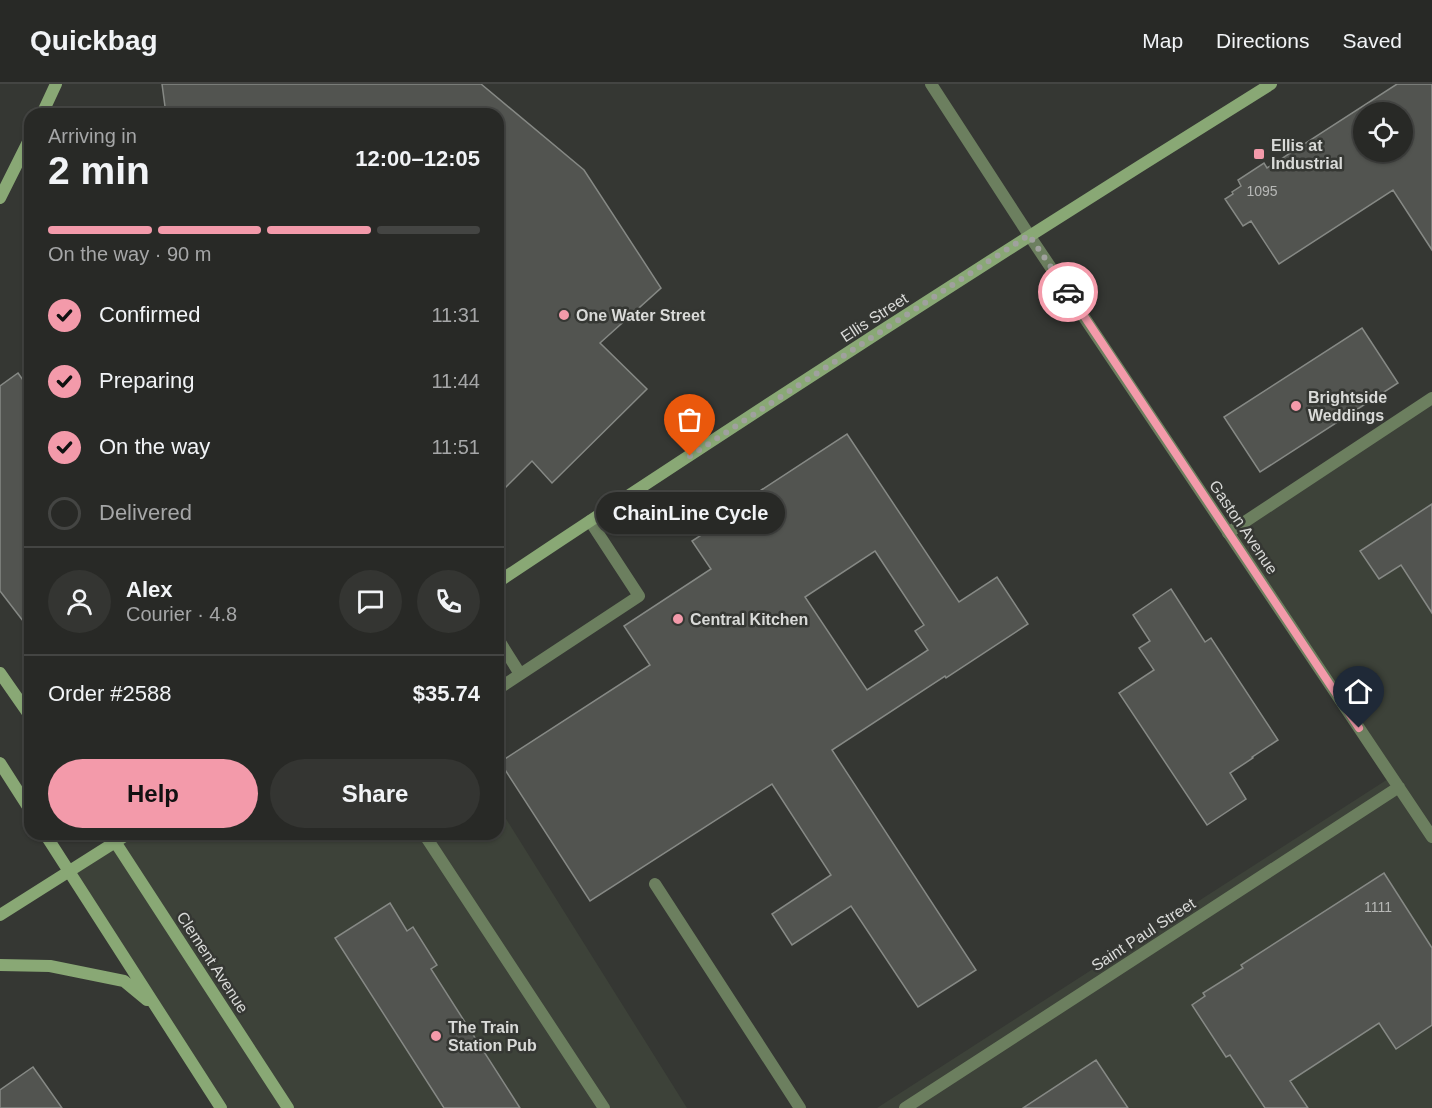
<!DOCTYPE html>
<html lang="en">
<head>
<meta charset="utf-8">
<style>
  :root { --surface:#282926; --page:#343532; --text:#f1f3f6; --muted:#a5a6a7; --line:#444543; --accent:#f39aaa }
  body { margin:0; font-family:Arial,sans-serif; background:var(--page); color:var(--text); height:100vh; display:flex; flex-direction:column; font-size:22px; white-space:nowrap }
  * { box-sizing:border-box; margin:0 }
  p { font-size:20px; color:var(--muted) }
  .icon { flex:none; width:33px; height:33px; fill:none; stroke:currentColor; stroke-width:2; stroke-linecap:round; stroke-linejoin:round }
  .map { position:relative; flex:1; overflow:hidden }
  .drawer { position:absolute; left:24px; top:24px; width:480px; height:732px; display:flex; flex-direction:column; background:var(--surface); border-radius:18px; box-shadow:0 2px 4px #0004,0 0 0 2px var(--line) }
  .drawer>* { flex:none }
  .controls { position:absolute; left:1353px; top:18px; display:grid; gap:12px }
  .controls a { display:grid; place-items:center; width:60px; height:60px; border-radius:50%; background:var(--surface); box-shadow:0 2px 4px #0004,0 0 0 2px var(--line); font-size:30px }
  .pin { position:absolute; display:grid; place-items:center; width:51px; height:51px; color:#fff; margin:-62px -26px; border-radius:50% 50% 50% 0; rotate:-45deg; box-shadow:0 0 6px #0007 }
  .pin .icon { rotate:45deg }
  .courier { position:absolute; display:grid; place-items:center; width:60px; height:60px; margin:-30px; border:4px solid #f39aaa; border-radius:50%; background:#fff; color:#222; box-shadow:0 2px 8px #0007 }
  .bubble { position:absolute; height:42px; border-radius:21px; background:var(--surface); box-shadow:0 2px 4px #0004,0 0 0 2px var(--line); font-size:20px; font-weight:600; line-height:42px; text-align:center }
  .overview em { font-style:normal; font-weight:600 }
  .overview div { display:flex; flex-direction:column-reverse }
  .overview { display:flex; align-items:center; justify-content:space-between; height:102px; padding:0 24px }
  h1 { font-size:39px; font-weight:600; line-height:45px }
  .bar { display:grid; grid-template-columns:repeat(4,1fr); gap:9px 6px; align-content:center; height:72px; padding:0 24px }
  .bar i { height:8px; border-radius:4px; background:var(--line) }
  .bar .selected { background:var(--accent) }
  .bar p { grid-column:span 4 }
  .line { display:flex; align-items:center; gap:15px; padding:0 24px; border-top:2px solid var(--line) }
  .line div { flex:1 }
  .round { display:grid; place-items:center; flex:none; width:63px; height:63px; border-radius:32px; background:var(--page) }
  ol { padding:0 24px; list-style:none }
  li { display:flex; align-items:center; gap:18px; height:66px }
  li p { margin-inline-start:auto }
  li .icon { padding:6px; border-radius:50%; background:var(--accent); color:#111; stroke-width:4 }
  li:last-child { color:var(--muted) }
  li i { width:33px; height:33px; border:3px solid var(--line); border-radius:50% }
  .primary-button { display:flex; gap:12px; margin-top:auto; padding:12px 24px }
  .primary-button a { flex:1; height:69px; border-radius:36px; background:var(--accent); color:#111; font-size:24px; font-weight:600; line-height:69px; text-align:center }
  .primary-button a+a { background:var(--page); color:var(--text) }
  header { display:flex; align-items:center; gap:36px; box-sizing:border-box; height:84px; padding:0 30px; background:var(--surface); border-bottom:2px solid var(--line) }
  header strong { font-size:28px }
  nav { display:flex; gap:33px; margin-inline-start:auto; font-size:21px }
  .map>svg:first-child { display:block }
  .built { fill:#3d4239 }
  .building { fill:#525450; stroke:#868985; stroke-width:1.5; fill-rule:evenodd }
  .lines { fill:none; stroke-linecap:round; stroke-linejoin:round }
  .lane { stroke:#6c7f5f; stroke-width:12 }
  .street { stroke:#6c7f5f; stroke-width:12 }
  .secondary { stroke:#89a875; stroke-width:12 }
  .done { stroke:#a0a19e; stroke-width:6; stroke-dasharray:0 10.8 }
  .route { stroke:#f39aaa; stroke-width:8 }
  .poi-dot { fill:#f39aaa; stroke:#353733; stroke-width:2 }
  .labels { text-anchor:middle; stroke-width:5; stroke-linejoin:round; paint-order:stroke }
  .number-label { font-size:14px; fill:#b7b8b6 }
  .poi-label { font-size:16px; font-weight:bold; fill:#d9dad8; stroke:#353733; text-anchor:start }
  .street-label { font-size:16px; fill:#d9dad8; stroke:#353733 }
</style>
</head>
<body>
<header>
<strong>Quickbag</strong>
<nav><a>Map</a><a>Directions</a><a>Saved</a></nav>
</header>
<div class="map">
<svg width="1432" height="1024" viewBox="0 0 1432 1024">
  <rect width="100%" height="100%" fill="#353733"/>
  <path class="built" d="M1432,314v710h-555l511,-329 -157,-255z
    M498,722l189,302h-466l-151,-236 58,-38h370z"/>
  <path class="building" d="M162,0h319l103,86 77,118 -61,55 47,46 -95,94 -20,-22 -34,34v-381h-332z
    M1397,0h35v166l-39,-60 -114,74 -28,-43 -8,5 -18,-27 8,-5 -1,-2 9,-6 -3,-6 26,-17 3,5zM1364,28h38v40h-38z
    M1362,244l36,55 -138,89 -36,-55z
    M18,289l12,17v240l-30,-39v-205z
    M847,350l112,168 38,-25 31,47 -82,54 -1,-2 -113,74 144,220 -58,37 -67,-101 -59,39 -20,-31 59,-39 -59,-91 -182,117 -90,-139 150,-97 -26,-39 87,-57 -19,-28 54,-35 -3,-4zM875,467l49,74 -9,6 13,19 -61,40 -62,-93z
    M1432,420v109l-31,-48 -22,14 -19,-28z
    M1171,505l34,53 6,-4 67,102 -26,17 1,1 -23,15 16,26 -39,26 -88,-132 35,-23 -15,-22 11,-7 -17,-26z
    M1384,789l48,75v77l-36,24 -17,-26 -89,58 18,27h-43l-35,-53 -4,2 -34,-52 13,-9 -2,-3 40,-25 -2,-3z
    M390,819l17,28 6,-4 24,38 -6,4 89,139h-76l-109,-170z
    M1096,976l32,48h-105z
    M33,983l29,41h-62v-18z"/>
  <g class="lines">
    <path class="lane" d="M931,0l98,151
      M1228,449l204,-135
      M498,555l22,35
      M498,605l141,-93 -49,-75
      M424,750l180,274"/>
    <path class="street" d="M1029,151l403,602
      M655,800l145,224
      M905,1024l494,-321"/>
    <path class="secondary" d="M42,30l14,-30
      M0,114l30,-60
      M498,498c255,-170 513,-336 773,-498
      M0,589l30,43
      M0,679l30,47
      M45,750l176,274
      M110,750l178,274
      M0,831l128,-81
      M0,881l50,1 74,15 23,19"/>
  </g>
  <g class="lines">
    <path class="done" d="M690,372l339,-221 39,57"/>
    <path class="route" d="M1068,208l291,436"/>
  </g>
  <g class="poi-dot">
    <rect x="1253" y="64" width="12" height="12" rx="3"/>
    <circle cx="564" cy="231" r="6"/>
    <circle cx="1296" cy="322" r="6"/>
    <circle cx="678" cy="535" r="6"/>
    <circle cx="436" cy="952" r="6"/>
  </g>
  <g class="labels">
    <g class="number-label">
      <text x="1262" y="112">1095</text>
      <text x="1378" y="828">1111</text>
    </g>
    <g class="poi-label">
      <text x="1271" y="67">Ellis at<tspan x="1271" dy="18">Industrial</tspan></text>
      <text x="576" y="237">One Water Street</text>
      <text x="1308" y="319">Brightside<tspan x="1308" dy="18">Weddings</tspan></text>
      <text x="690" y="541">Central Kitchen</text>
      <text x="448" y="949">The Train<tspan x="448" dy="18">Station Pub</tspan></text>
    </g>
    <g class="street-label">
      <text transform="translate(874 233) rotate(-33)" y="6">Ellis Street</text>
      <text transform="translate(1244 443) rotate(56)" y="6">Gaston Avenue</text>
      <text transform="translate(1143 850) rotate(-33)" y="6">Saint Paul Street</text>
      <text transform="translate(213 878) rotate(57)" y="6">Clement Avenue</text>
    </g>
  </g>
</svg>
<div class="controls">
<a><svg class="icon" aria-label="locate" viewBox="0 0 24 24"><circle cx="12" cy="12" r="6"/><path d="M12 2v4M12 18v4M2 12h4M18 12h4"/></svg></a>
</div>
<div class="pin" style="left:690px;top:372px;background:#ea580c"><svg class="icon" aria-label="bag" viewBox="0 0 24 24"><path d="M5 8h14l-1 12H6zM9 8a3 3 0 0 1 6 0"/></svg></div>
<div class="pin" style="left:1359px;top:644px;background:#1f2937"><svg class="icon" aria-label="home" viewBox="0 0 24 24"><path d="M3 11l9-7 9 7M6 9v11h12V9"/></svg></div>
<div class="courier" style="left:1068px;top:208px"><svg class="icon" aria-label="car" viewBox="0 0 24 24"><path d="M5 17H2v-5l4-1 3-4h7l3 4 3 1v5h-3M9 17h6M6 11h13"/><circle cx="7" cy="17" r="2"/><circle cx="17" cy="17" r="2"/></svg></div>
<div class="bubble" style="left:596px;top:408px;width:189px">ChainLine Cycle</div>
<section class="drawer">
<div class="overview"><div><h1>2 min</h1><p>Arriving in</p></div><em>12:00–12:05</em></div>
<div class="bar"><i class="selected"></i><i class="selected"></i><i class="selected"></i><i></i><p>On the way · 90 m</p></div>
<ol>
<li><svg class="icon" aria-label="check" viewBox="0 0 24 24"><path d="M5 12l5 5 9-10"/></svg>Confirmed<p>11:31</p></li>
<li><svg class="icon" aria-label="check" viewBox="0 0 24 24"><path d="M5 12l5 5 9-10"/></svg>Preparing<p>11:44</p></li>
<li><svg class="icon" aria-label="check" viewBox="0 0 24 24"><path d="M5 12l5 5 9-10"/></svg>On the way<p>11:51</p></li>
<li><i></i>Delivered</li>
</ol>
<div class="line" style="height:108px"><a class="round"><svg class="icon" aria-label="person" viewBox="0 0 24 24"><circle cx="12" cy="8" r="4"/><path d="M4 21q1-7 8-7t8 7"/></svg></a><div><b>Alex</b><p>Courier · 4.8</p></div><a class="round"><svg class="icon" aria-label="chat" viewBox="0 0 24 24"><path d="M4 5h16v11H9l-5 4z"/></svg></a><a class="round"><svg class="icon" aria-label="phone" viewBox="0 0 24 24"><path d="M5 4h4l2 5-3 2q2 4 5 5l2-3 5 2v4C11 20 4 13 5 4z"/></svg></a></div>
<div class="line" style="height:78px"><div>Order #2588</div><b>$35.74</b></div>
<div class="primary-button"><a>Help</a><a>Share</a></div>
</section>
</div>
</body>
</html>
